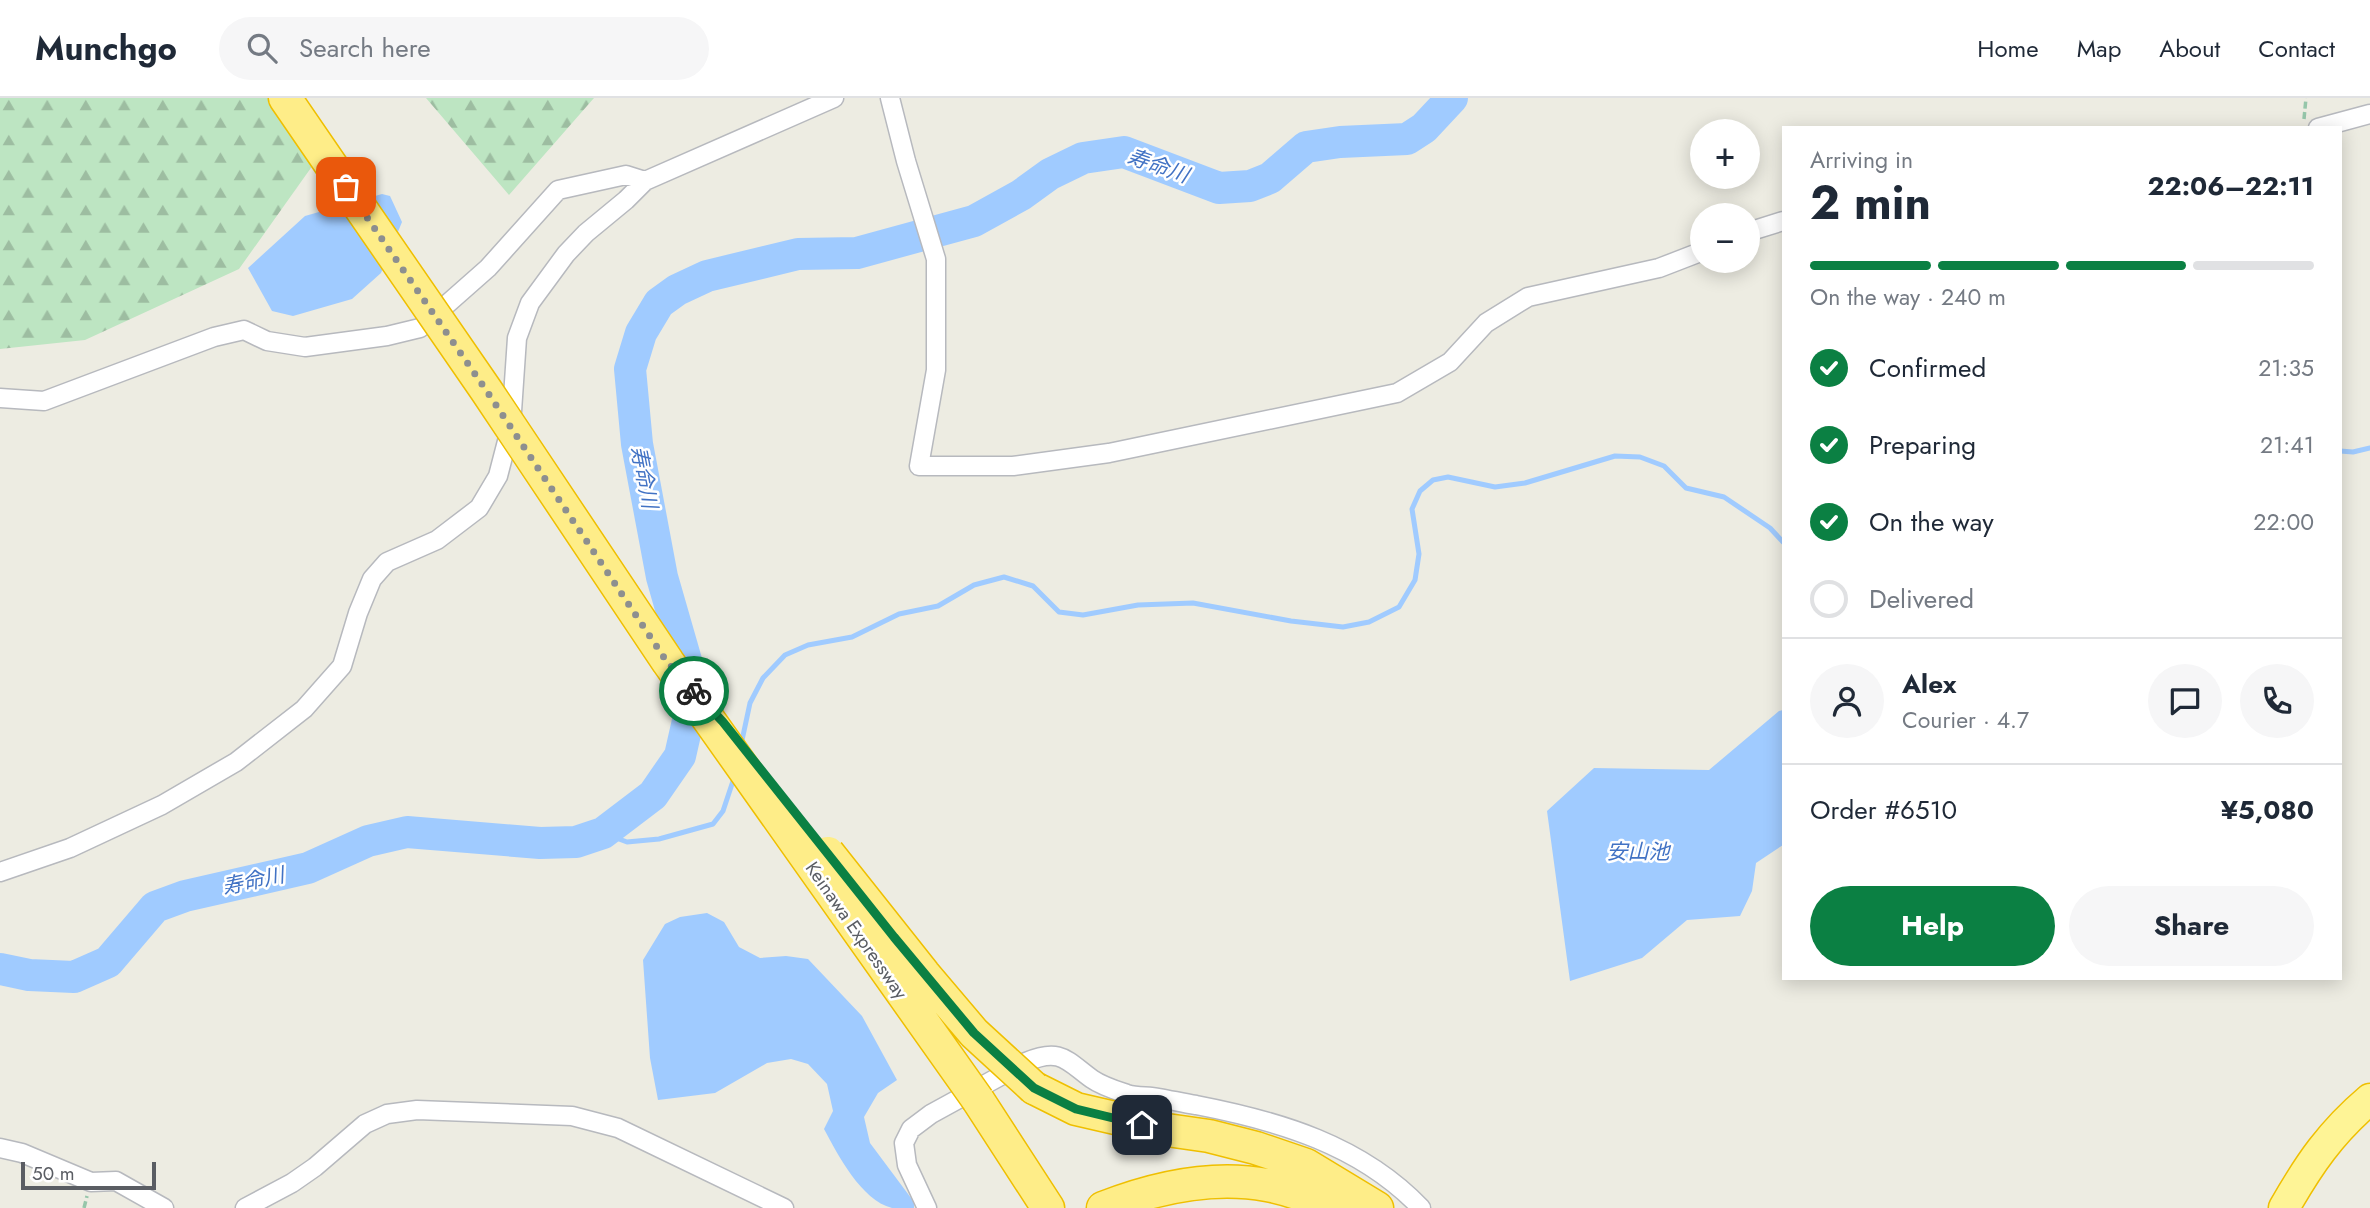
<!DOCTYPE html>
<html lang="en">
<head>
<meta charset="utf-8">
<style>
  :root { --surface:#fff; --page:#f6f6f7; --text:#1f2937; --muted:#747a83; --line:#e0e1e3; --accent:#0b8043 }
  body { margin:0; font-family:Jost,"Noto Sans JP",sans-serif; background:var(--page); color:var(--text); height:100vh; display:flex; flex-direction:column; font-size:26px; white-space:nowrap }
  * { box-sizing:border-box; margin:0 }
  p { font-size:23px; color:var(--muted) }
  .icon { flex:none; width:38px; height:38px; fill:none; stroke:currentColor; stroke-width:2; stroke-linecap:round; stroke-linejoin:round }
  .map { position:relative; flex:1; overflow:hidden }
  .panel { position:absolute; left:1782px; top:28px; width:560px; height:854px; display:flex; flex-direction:column; background:var(--surface); border-radius:0px; box-shadow:0 4px 18px #0003 }
  .panel>* { flex:none }
  .fabs { position:absolute; left:1690px; top:21px; display:grid; gap:14px }
  .fabs a { display:grid; place-items:center; width:70px; height:70px; border-radius:50%; background:var(--surface); box-shadow:0 4px 18px #0003; font-size:35px }
  .scale { position:absolute; left:21px; bottom:18px; width:135px; box-sizing:border-box; padding-left:7px; border:4px solid #5a5d63; border-top:0; font-size:19px; line-height:24px; white-space:nowrap; color:#5a5d63; -webkit-text-stroke:5px #fff; paint-order:stroke }
  .pin { position:absolute; display:grid; place-items:center; width:60px; height:60px; color:#fff; margin:-30px; border-radius:14px; box-shadow:0 4px 10px #0006 }
  .courier { position:absolute; display:grid; place-items:center; width:70px; height:70px; margin:-35px; border:5px solid #0b8043; border-radius:50%; background:#fff; color:#222; box-shadow:0 2px 9px #0007 }
  .summary em { font-style:normal; font-weight:700 }
  .summary div { display:flex; flex-direction:column-reverse }
  .summary { display:flex; align-items:center; justify-content:space-between; height:119px; padding:0 28px }
  h1 { font-size:46px; font-weight:700; line-height:52px }
  .bar { display:grid; grid-template-columns:repeat(4,1fr); gap:10px 7px; align-content:center; height:84px; padding:0 28px }
  .bar i { height:9px; border-radius:5px; background:var(--line) }
  .bar .selected { background:var(--accent) }
  .bar p { grid-column:span 4 }
  .line { display:flex; align-items:center; gap:18px; padding:0 28px; border-top:2px solid var(--line) }
  .line div { flex:1 }
  .round { display:grid; place-items:center; flex:none; width:74px; height:74px; border-radius:37px; background:var(--page) }
  ol { padding:0 28px; list-style:none }
  li { display:flex; align-items:center; gap:21px; height:77px }
  li p { margin-inline-start:auto }
  li .icon { padding:7px; border-radius:50%; background:var(--accent); color:#fff; stroke-width:4 }
  li:last-child { color:var(--muted) }
  li i { width:38px; height:38px; border:4px solid var(--line); border-radius:50% }
  .button { display:flex; gap:14px; margin-top:auto; padding:14px 28px }
  .button a { flex:1; height:80px; border-radius:42px; background:var(--accent); color:#fff; font-size:28px; font-weight:700; line-height:80px; text-align:center }
  .button a+a { background:var(--page); color:var(--text) }
  header { display:flex; align-items:center; gap:42px; box-sizing:border-box; height:98px; padding:0 35px; background:var(--surface); border-bottom:2px solid var(--line) }
  header strong { font-size:33px }
  nav { display:flex; gap:38px; margin-inline-start:auto; font-size:24px }
  .search { width:490px; height:63px; background:var(--page); display:flex; align-items:center; gap:18px; box-sizing:border-box; padding:0 24px; border-radius:38px; color:var(--muted); font-size:26px }
  .map>svg:first-child { display:block }
  .forest { fill:url(#forest-firs) }
  .water { fill:#a0cbff }
  .lines { fill:none; stroke-linecap:round; stroke-linejoin:round }
  .stream { stroke:#a0cbff; stroke-width:5 }
  .river { stroke:#a0cbff; stroke-width:32 }
  .minor-casing { stroke:#b7b9be; stroke-width:21 }
  .trunk-casing { stroke:#efbf00; stroke-width:33 }
  .motorway-casing { stroke:#efbf00; stroke-width:35 }
  .path { stroke:#96c6aa; stroke-width:3.5; stroke-dasharray:7 3.5; stroke-linecap:butt }
  .minor { stroke:#fff; stroke-width:18 }
  .trunk { stroke:#fef496; stroke-width:30 }
  .motorway { stroke:#feed88; stroke-width:32 }
  .motorway-bridge-casing { stroke:#efbf00; stroke-width:35; stroke-linecap:butt }
  .motorway-bridge { stroke:#feed88; stroke-width:32 }
  .done { stroke:#8d8f8f; stroke-width:7; stroke-dasharray:0 12.6 }
  .route { stroke:#0b8043; stroke-width:9 }
  .labels { text-anchor:middle; stroke-width:5; stroke-linejoin:round; paint-order:stroke }
  .street-label { font-size:19px; fill:#5a5d63; stroke:#fff }
  .water-label { font-size:21px; font-style:italic; fill:#4172c4; stroke:#fff }
</style>
</head>
<body>
<header>
<strong>Munchgo</strong>
<div class="search"><svg class="icon" aria-label="search" viewBox="0 0 24 24"><circle cx="10" cy="10" r="6"/><path d="M15 15l6 6"/></svg>Search here</div>
<nav><a>Home</a><a>Map</a><a>About</a><a>Contact</a></nav>
</header>
<div class="map">
<svg width="2370" height="1110" viewBox="0 0 2370 1110">
  <defs>
    <pattern id="forest-firs" width="22" height="20" patternUnits="userSpaceOnUse" patternTransform="scale(1.75)"><rect width="22" height="20" fill="#bde5c2"/><path d="M5 1l3.5 6h-7zM16 11l3.5 6h-7z" fill="#9dbda1"/></pattern>
  </defs>
  <rect width="100%" height="100%" fill="#edece2"/>
  <path class="forest" d="M0,0h281l32,67 -74,104 -154,71 -85,9z
    M426,0h168l-85,97z"/>
  <path class="water" d="M382,96l8,2 12,26 -21,51 -29,26 -59,17 -21,-5 -24,-43 57,-52z
    M1783,612v135l-27,18 -4,28 -12,25 -53,4 -45,38 -72,23 -23,-170 47,-43 115,2 70,-59z
    M707,815l17,9 15,25 21,11 26,-2 22,3 54,57 35,64 -19,13 -14,24 6,26 44,59v6c-6,0 -16,0 -22,0 -31,-8 -54,-53 -68,-79l9,-18 -6,-27 -19,-20 -17,-5 -24,4 -52,30 -57,7 -8,-42 -7,-98 22,-36 15,-7z"/>
  <g class="lines">
    <path class="stream" d="M2340,353l13,1 17,-4
      M741,647l9,-42 13,-25 22,-23 23,-10 44,-8 47,-23 39,-8 36,-21 30,-8 29,9 26,26 24,3 55,-10 55,-2 98,18 52,6 26,-5 30,-15 16,-27 4,-26 -7,-45 8,-18 13,-11 15,-3 47,10 30,-4 90,-27 25,1 24,9 22,22 38,9 46,31 13,14
      M603,735l24,9 32,-3 54,-15 10,-13 12,-36"/>
    <path class="river" d="M0,871l29,6 45,2 34,-15 47,-55 30,-11 123,-28 60,-27 39,-9 133,11 36,-1 27,-9 50,-38 27,-39 12,-53 -5,-39 -25,-87 -25,-133 -7,-75 11,-36 18,-30 18,-13 30,-14 91,-22 59,-1 117,-32 47,-26 29,-21 33,-16 41,-6 95,36 31,-2 20,-8 36,-31 34,-5 67,-3 17,-11 28,-30"/>
    <defs>
      <path id="minor" d="M890,0l16,63 30,98v111l-17,96h94l96,-13 288,-60 53,-31 36,-39 42,-26 131,-29 44,-17
        M2318,30l52,-14
        M1748,134l35,-11
        M0,300l44,3 170,-64 30,-7 23,11 38,6 82,-11 33,-8 68,-60 70,-78 68,-15 19,6
        M0,774l70,-24 92,-43 74,-43 68,-53 38,-43 16,-53 14,-34 15,-17 50,-22 42,-32 19,-32 13,-50 6,-88 13,-35 36,-49 20,-21 40,-33 19,-19 189,-83
        M0,1050l22,5 69,29 25,-1 48,27
        M245,1110l47,-25 23,-16 50,-43 22,-10 30,-4 155,6 46,12 166,80
        M927,1110l-20,-43 -3,-22 7,-14 20,-15 95,-52c35,-15 41,-1 66,17 10,7 23,11 35,15 10,3 21,2 32,4 12,2 24,5 37,7 83,16 165,40 225,103"/>
      <path id="trunk" d="M2284,1110c25,-44 47,-76 86,-109"/>
      <path id="motorway" d="M285,0l61,89
        M1034,990l42,21 91,21 42,6 47,12 50,17 71,43
        M978,1002l70,108
        M1103,1110c51,-20 110,-33 164,-23 23,4 46,14 67,23"/>
    </defs>
    <use href="#minor" class="minor-casing"/>
    <use href="#trunk" class="trunk-casing"/>
    <use href="#motorway" class="motorway-casing"/>
    <path class="path" d="M2304,21l2,-21
      M84,1110l3,-12"/>
    <use href="#minor" class="minor"/>
    <use href="#trunk" class="trunk"/>
    <use href="#motorway" class="motorway"/>
    <defs>
      <path id="motorway-bridge" d="M346,89l140,203 182,272 310,438
        M828,755l96,121 50,59 60,55"/>
    </defs>
    <use href="#motorway-bridge" class="motorway-bridge-casing"/>
    <use href="#motorway-bridge" class="motorway-bridge"/>
  </g>
  <g class="lines">
    <path class="done" d="M346,89l140,203 181,272 27,29"/>
    <path class="route" d="M694,593l29,31 171,215 80,96 60,55 42,21 66,16"/>
  </g>
  <g class="labels">
    <g class="street-label">
      <text transform="translate(857 832) rotate(55)" y="7">Keinawa Expressway</text>
    </g>
    <g class="water-label">
      <text transform="translate(1158 68) rotate(19)" y="7">寿命川</text>
      <text transform="translate(644 379) rotate(79)" y="7">寿命川</text>
      <text x="1638" y="761">安山池</text>
      <text transform="translate(253 783) rotate(-12)" y="7">寿命川</text>
    </g>
  </g>
</svg>
<div class="fabs">
<a>+</a>
<a>−</a>
</div>
<div class="scale">50 m</div>
<div class="pin" style="left:346px;top:89px;background:#ea580c"><svg class="icon" aria-label="bag" viewBox="0 0 24 24"><path d="M5 8h14l-1 12H6zM9 8a3 3 0 0 1 6 0"/></svg></div>
<div class="pin" style="left:1142px;top:1027px;background:#1f2937"><svg class="icon" aria-label="home" viewBox="0 0 24 24"><path d="M3 11l9-7 9 7M6 9v11h12V9"/></svg></div>
<div class="courier" style="left:694px;top:593px"><svg class="icon" aria-label="bike" viewBox="0 0 24 24"><circle cx="6" cy="16" r="4"/><circle cx="18" cy="16" r="4"/><path d="M6 16l4-8h5l3 8M10 8l3 8H6M13 5h3"/></svg></div>
<section class="panel">
<div class="summary"><div><h1>2 min</h1><p>Arriving in</p></div><em>22:06–22:11</em></div>
<div class="bar"><i class="selected"></i><i class="selected"></i><i class="selected"></i><i></i><p>On the way · 240 m</p></div>
<ol>
<li><svg class="icon" aria-label="check" viewBox="0 0 24 24"><path d="M5 12l5 5 9-10"/></svg>Confirmed<p>21:35</p></li>
<li><svg class="icon" aria-label="check" viewBox="0 0 24 24"><path d="M5 12l5 5 9-10"/></svg>Preparing<p>21:41</p></li>
<li><svg class="icon" aria-label="check" viewBox="0 0 24 24"><path d="M5 12l5 5 9-10"/></svg>On the way<p>22:00</p></li>
<li><i></i>Delivered</li>
</ol>
<div class="line" style="height:126px"><a class="round"><svg class="icon" aria-label="person" viewBox="0 0 24 24"><circle cx="12" cy="8" r="4"/><path d="M4 21q1-7 8-7t8 7"/></svg></a><div><b>Alex</b><p>Courier · 4.7</p></div><a class="round"><svg class="icon" aria-label="chat" viewBox="0 0 24 24"><path d="M4 5h16v11H9l-5 4z"/></svg></a><a class="round"><svg class="icon" aria-label="phone" viewBox="0 0 24 24"><path d="M5 4h4l2 5-3 2q2 4 5 5l2-3 5 2v4C11 20 4 13 5 4z"/></svg></a></div>
<div class="line" style="height:91px"><div>Order #6510</div><b>¥5,080</b></div>
<div class="button"><a>Help</a><a>Share</a></div>
</section>
</div>
</body>
</html>
